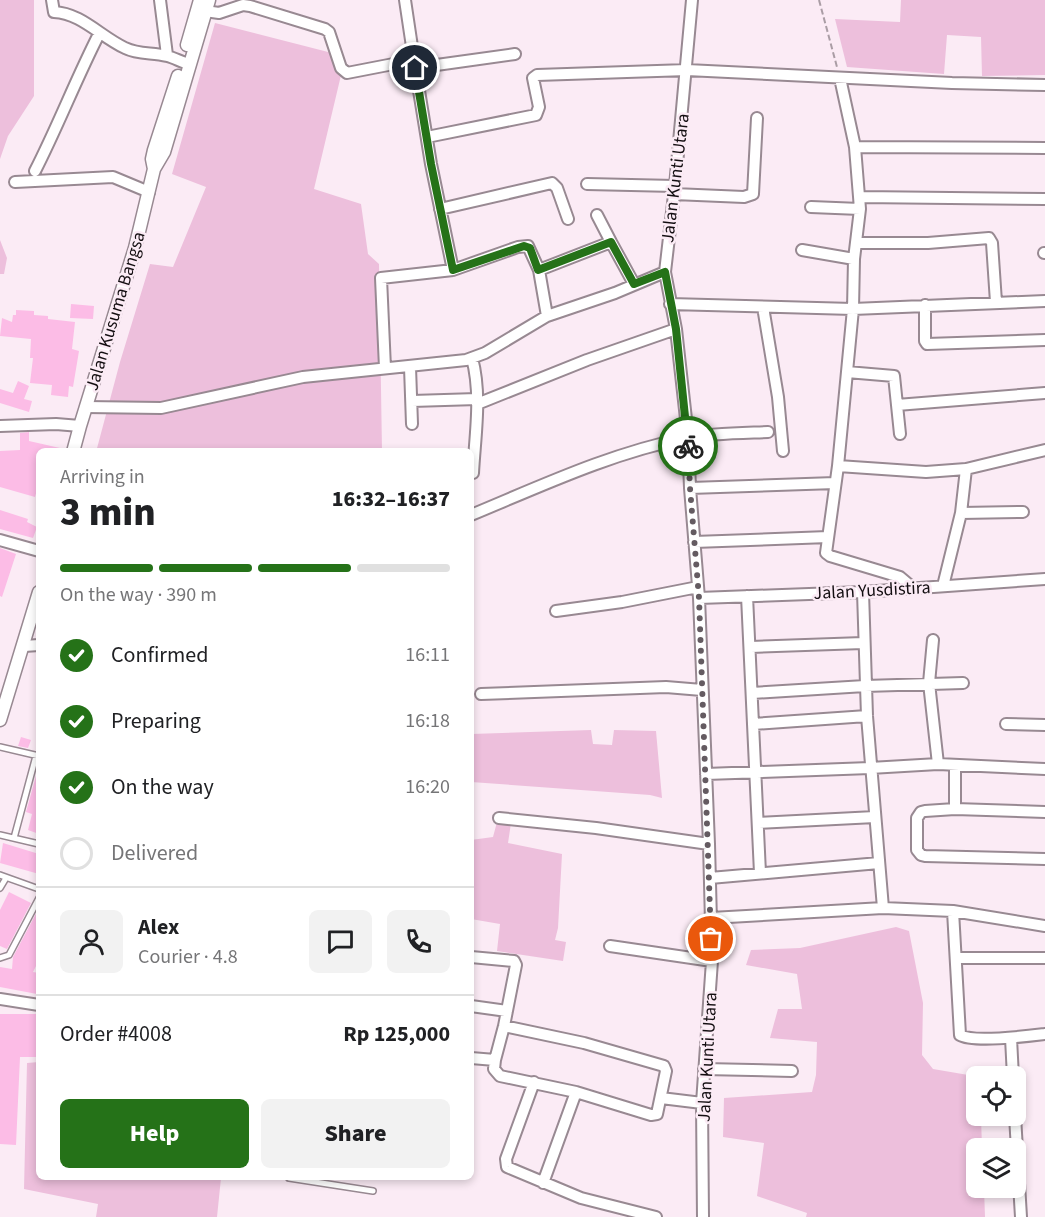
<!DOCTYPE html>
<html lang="en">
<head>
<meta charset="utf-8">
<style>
  :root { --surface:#fff; --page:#f2f2f2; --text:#202124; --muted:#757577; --line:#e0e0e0; --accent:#257218 }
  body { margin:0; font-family:"Source Sans 3",sans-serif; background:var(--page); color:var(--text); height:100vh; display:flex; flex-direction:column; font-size:22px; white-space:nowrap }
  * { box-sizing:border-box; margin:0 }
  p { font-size:20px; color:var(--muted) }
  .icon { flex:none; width:33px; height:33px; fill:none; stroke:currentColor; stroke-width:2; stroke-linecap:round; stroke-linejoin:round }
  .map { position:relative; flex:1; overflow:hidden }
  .panel { position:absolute; left:36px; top:448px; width:438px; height:732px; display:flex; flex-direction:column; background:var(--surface); border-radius:9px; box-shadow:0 3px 9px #0003 }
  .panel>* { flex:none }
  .tools { position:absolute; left:966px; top:1066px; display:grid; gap:12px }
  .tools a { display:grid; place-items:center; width:60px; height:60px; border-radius:9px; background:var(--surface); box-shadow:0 3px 9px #0003; font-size:30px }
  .pin { position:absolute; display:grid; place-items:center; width:51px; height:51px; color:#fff; margin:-26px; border:3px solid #fff; border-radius:50%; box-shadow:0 2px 6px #0007 }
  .courier { position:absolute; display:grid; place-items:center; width:60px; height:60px; margin:-30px; border:4px solid #257218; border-radius:50%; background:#fff; color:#222; box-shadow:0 2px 8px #0007 }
  .summary em { font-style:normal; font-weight:800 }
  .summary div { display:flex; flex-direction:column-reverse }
  .summary { display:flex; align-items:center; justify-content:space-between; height:102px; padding:0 24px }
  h1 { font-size:39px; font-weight:800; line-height:45px }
  .bar { display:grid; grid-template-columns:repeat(4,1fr); gap:9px 6px; align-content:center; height:72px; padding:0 24px }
  .bar i { height:8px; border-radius:4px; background:var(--line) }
  .bar .selected { background:var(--accent) }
  .bar p { grid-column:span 4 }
  .line { display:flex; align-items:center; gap:15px; padding:0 24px; border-top:2px solid var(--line) }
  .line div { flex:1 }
  .round { display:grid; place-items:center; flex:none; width:63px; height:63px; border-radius:9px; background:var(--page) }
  ol { padding:0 24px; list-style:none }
  li { display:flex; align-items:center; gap:18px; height:66px }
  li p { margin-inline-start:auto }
  li .icon { padding:6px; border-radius:50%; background:var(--accent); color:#fff; stroke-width:4 }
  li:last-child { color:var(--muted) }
  li i { width:33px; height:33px; border:3px solid var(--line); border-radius:50% }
  .cta { display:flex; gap:12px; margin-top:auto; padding:12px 24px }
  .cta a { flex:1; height:69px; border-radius:9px; background:var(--accent); color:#fff; font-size:24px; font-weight:800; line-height:69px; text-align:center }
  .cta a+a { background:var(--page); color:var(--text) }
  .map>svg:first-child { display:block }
  .green { fill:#edbfdc }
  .building { fill:#fcbce6 }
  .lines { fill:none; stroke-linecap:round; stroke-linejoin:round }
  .service-casing { stroke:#988992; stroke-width:8 }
  .minor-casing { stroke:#988992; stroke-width:14 }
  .tertiary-casing { stroke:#988992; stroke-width:15 }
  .path { stroke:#aa9da5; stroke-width:2; stroke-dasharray:6 3; stroke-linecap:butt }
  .service { stroke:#fff; stroke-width:5 }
  .minor { stroke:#fff; stroke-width:10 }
  .tertiary { stroke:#fff; stroke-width:12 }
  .done { stroke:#645b61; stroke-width:6; stroke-dasharray:0 10.8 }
  .route { stroke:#257218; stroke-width:8 }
  .labels { text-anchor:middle; stroke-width:5; stroke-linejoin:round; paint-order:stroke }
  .street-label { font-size:18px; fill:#130e11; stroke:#fbebf5 }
</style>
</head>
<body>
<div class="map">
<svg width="1045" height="1217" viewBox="0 0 1045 1217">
  <rect width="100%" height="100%" fill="#fbebf5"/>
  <path class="green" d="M0,0h34v96l-26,40 -8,23z
    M901,0h144v75l-63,1 -1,-39 -34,-2 -3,39 -97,-7 -12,-48 65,3z
    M215,23l117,30 10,18 -28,118 47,15 7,50 11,10 3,187 -286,1 24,-90 30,-98 23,3 33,-80 -34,-13z
    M0,240l7,18 -3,16h-4z
    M591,730l2,14 19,1 2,-15 42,1 6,67 -12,-3 -179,-13v-48z
    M497,822l14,1 -3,20 54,11 -4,74 -3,12 11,2 -3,19 -66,-10 3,-27 -29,-5v-79l22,-3z
    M896,927l13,4 14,72 -1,52 11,14 47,8h-4v39h5l1,33h-6v39h8l1,29h-179l1,-4 -50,-17 7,-53 -41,-6 1,-39 88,-6 4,-17 1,-33 -47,-4 8,-29h24l-5,-35 -51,-9 5,-15 49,-2z
    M39,1062v116h182l-4,39h-121l2,-13 -74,-15 3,-126z"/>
  <path class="building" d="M71,304l23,2 -1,13 -23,-1z
    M16,310l18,1v4l14,1v3l27,3 -3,27 7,2 -6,36 -4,-1 -1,11 -17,-2 1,-10 -22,-2 3,-25h-3l1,-19 -31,-3 2,-18 10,4 1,-7h3z
    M18,381l11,5 -5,13 8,2 -3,11 -29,-9v-14l13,4z
    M29,432v9l31,7 -1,4h-20v30l-4,15 -35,-10v-36l20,-1v-17z
    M0,510l28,9 -1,3 10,5 -4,11 -33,-9z
    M0,548l16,6 -14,43 -2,-1z
    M21,737l10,3 -3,8 -10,-2z
    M36,776l3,1v57l-11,-4 4,-16 -6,-2z
    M3,843l36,11v20l-39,-11z
    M9,892l22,11 -24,46 -7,-3v-36z
    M39,908v52l-6,12 6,1 -2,21 -37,-7v-20l12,2 1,-12z
    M0,1014h38l1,3v40h-19l-4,88 -16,-1z"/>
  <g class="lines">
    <defs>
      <path id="service" d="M0,747l39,9
        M0,835l39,9
        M14,838l22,-82
        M0,875l39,14
        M0,888l6,-10
        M0,958l9,-3 30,-57
        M289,1178l84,13"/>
      <path id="minor" d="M52,0l2,12c27,1 47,25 71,36 14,7 28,4 42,8 8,2 14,6 22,8
        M160,0l7,55
        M405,0l9,60
        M692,0l-17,186 -10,86 11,57 12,108 2,51 9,110 10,246 3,117 -10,142 1,114
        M198,10l21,3 24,-8 7,1 75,23 4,3 12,36 6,5 67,-13 17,104 22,106 65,-23 10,-1 11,24 8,46
        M415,68l100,-14
        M840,78l15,69 5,62 -6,50 -1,50 -15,157 88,6 40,-3 79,-19
        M427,137l109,-22 3,-8 -6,-29 4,-3 150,-5 265,13 93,2
        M855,147l190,1
        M35,171c23,-45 41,-92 64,-137
        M15,182l98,-5 36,15
        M587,184l88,2
        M674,194l70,3 9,-3 4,-76
        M860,197l185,2
        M811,207l49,2
        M440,209l112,-26 5,5 11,31
        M597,215l14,27
        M857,243h71l61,-5 3,5 4,59
        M802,250l52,9
        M1044,253h1
        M539,270l72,-28 23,42
        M670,304l183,5 192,-8
        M925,305v36l2,3 118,-4
        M763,307l15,90 5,54
        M472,358c10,37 3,78 1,115
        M410,367l2,57
        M385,368l-4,-90 72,-8
        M847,372l47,4 6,58
        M412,401l65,-2
        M477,404l110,-44 89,-31
        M897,405l148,-12
        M86,407l75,1 142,-31 163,-17 19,-7 62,-37 68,-23 50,-21
        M0,426l56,-2 24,2
        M838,466l-12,87 4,3 70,21 13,11
        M690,488l145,-5
        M961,513l62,-1
        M471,515c70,-29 140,-62 215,-77 26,-5 55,-5 82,-6
        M0,540l39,11
        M694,542l134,-5
        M943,586l18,-73 5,-44
        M863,592l4,124 16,192
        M747,596l13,277
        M699,598l164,-6 182,-13
        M556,611l66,-9 76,-15
        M933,640l-4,43 9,81
        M24,646l15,-1
        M751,647l112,-4
        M752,693l113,-7 98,-3
        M481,694l185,-7 36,3
        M753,724l114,-8
        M1006,724l39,1
        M706,774l164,-6 68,-4 107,5
        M955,809v-44
        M1045,812l-90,-3 -30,2 -4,1 -4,6v32l4,5 4,1 120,3
        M499,818l97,10 113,16
        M759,823l116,-6
        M710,878l169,-15
        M953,911l7,124c13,8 68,1 85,-1
        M711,918l172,-10 70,3 92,15
        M610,946l102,15
        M471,957l43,4 2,4 -12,61 -9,34
        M956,958h89
        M0,999l39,6
        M471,1006l36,5
        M1011,1038l2,39
        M471,1058l24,2 -1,9 6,7 76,16 75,23 6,-1 9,-43 -2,-5 -80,-23 -80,-17
        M704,1069l88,2
        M534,1082l-28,77 1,8 74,31 75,19
        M661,1098l41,5
        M1015,1116l6,101
        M543,1183l33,-91"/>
      <path id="tertiary" d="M187,45l13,-45
        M154,169l-2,-10 2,-9 24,-74
        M73,452l7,-26 55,-178 19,-79 10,-17 45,-152
        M0,720l39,-128"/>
    </defs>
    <use href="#service" class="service-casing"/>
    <use href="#minor" class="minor-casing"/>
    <use href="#tertiary" class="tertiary-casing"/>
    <path class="path" d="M819,0l18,67"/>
    <use href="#service" class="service"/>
    <use href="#minor" class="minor"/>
    <use href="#tertiary" class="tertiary"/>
  </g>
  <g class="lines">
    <path class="done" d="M688,446l2,42 9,110 12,341"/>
    <path class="route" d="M415,68l16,96 22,106 71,-24 6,2 8,22 73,-28 23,42 31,-12 11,57 12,117"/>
  </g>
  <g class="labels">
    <g class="street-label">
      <text transform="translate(675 178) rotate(-83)" y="6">Jalan Kunti Utara</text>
      <text transform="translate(115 311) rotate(-73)" y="6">Jalan Kusuma Bangsa</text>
      <text transform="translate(872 590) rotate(-3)" y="6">Jalan Yusdistira</text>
      <text transform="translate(707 1057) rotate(-87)" y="6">Jalan Kunti Utara</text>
    </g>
  </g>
</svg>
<div class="tools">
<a><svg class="icon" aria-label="locate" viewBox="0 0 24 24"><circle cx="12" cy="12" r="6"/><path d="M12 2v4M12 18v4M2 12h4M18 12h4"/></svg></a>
<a><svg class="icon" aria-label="layers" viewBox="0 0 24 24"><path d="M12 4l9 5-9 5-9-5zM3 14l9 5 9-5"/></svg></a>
</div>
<div class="pin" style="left:711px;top:939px;background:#ea580c"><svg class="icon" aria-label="bag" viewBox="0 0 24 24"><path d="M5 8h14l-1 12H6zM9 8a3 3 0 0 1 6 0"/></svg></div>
<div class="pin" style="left:415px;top:68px;background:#1f2937"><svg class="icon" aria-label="home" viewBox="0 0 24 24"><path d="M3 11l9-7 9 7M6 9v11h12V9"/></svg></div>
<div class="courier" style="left:688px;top:446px"><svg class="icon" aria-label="bike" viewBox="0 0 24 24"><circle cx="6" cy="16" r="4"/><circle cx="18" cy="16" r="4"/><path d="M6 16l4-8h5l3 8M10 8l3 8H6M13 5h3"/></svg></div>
<section class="panel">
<div class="summary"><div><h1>3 min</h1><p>Arriving in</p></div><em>16:32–16:37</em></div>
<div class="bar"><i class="selected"></i><i class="selected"></i><i class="selected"></i><i></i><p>On the way · 390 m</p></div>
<ol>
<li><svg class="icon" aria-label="check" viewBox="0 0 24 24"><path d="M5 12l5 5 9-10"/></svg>Confirmed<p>16:11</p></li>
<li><svg class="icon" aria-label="check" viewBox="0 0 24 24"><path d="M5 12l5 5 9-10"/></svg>Preparing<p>16:18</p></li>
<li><svg class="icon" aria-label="check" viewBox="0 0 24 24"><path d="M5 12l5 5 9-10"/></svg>On the way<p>16:20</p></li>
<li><i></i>Delivered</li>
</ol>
<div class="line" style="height:108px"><a class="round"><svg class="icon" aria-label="person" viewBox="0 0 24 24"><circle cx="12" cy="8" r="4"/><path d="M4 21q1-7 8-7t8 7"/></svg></a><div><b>Alex</b><p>Courier · 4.8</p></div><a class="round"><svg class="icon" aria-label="chat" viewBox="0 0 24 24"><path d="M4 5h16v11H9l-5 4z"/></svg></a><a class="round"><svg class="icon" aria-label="phone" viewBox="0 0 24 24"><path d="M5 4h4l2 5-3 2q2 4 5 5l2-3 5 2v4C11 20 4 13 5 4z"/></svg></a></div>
<div class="line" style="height:78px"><div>Order #4008</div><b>Rp 125,000</b></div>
<div class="cta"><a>Help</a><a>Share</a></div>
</section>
</div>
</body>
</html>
